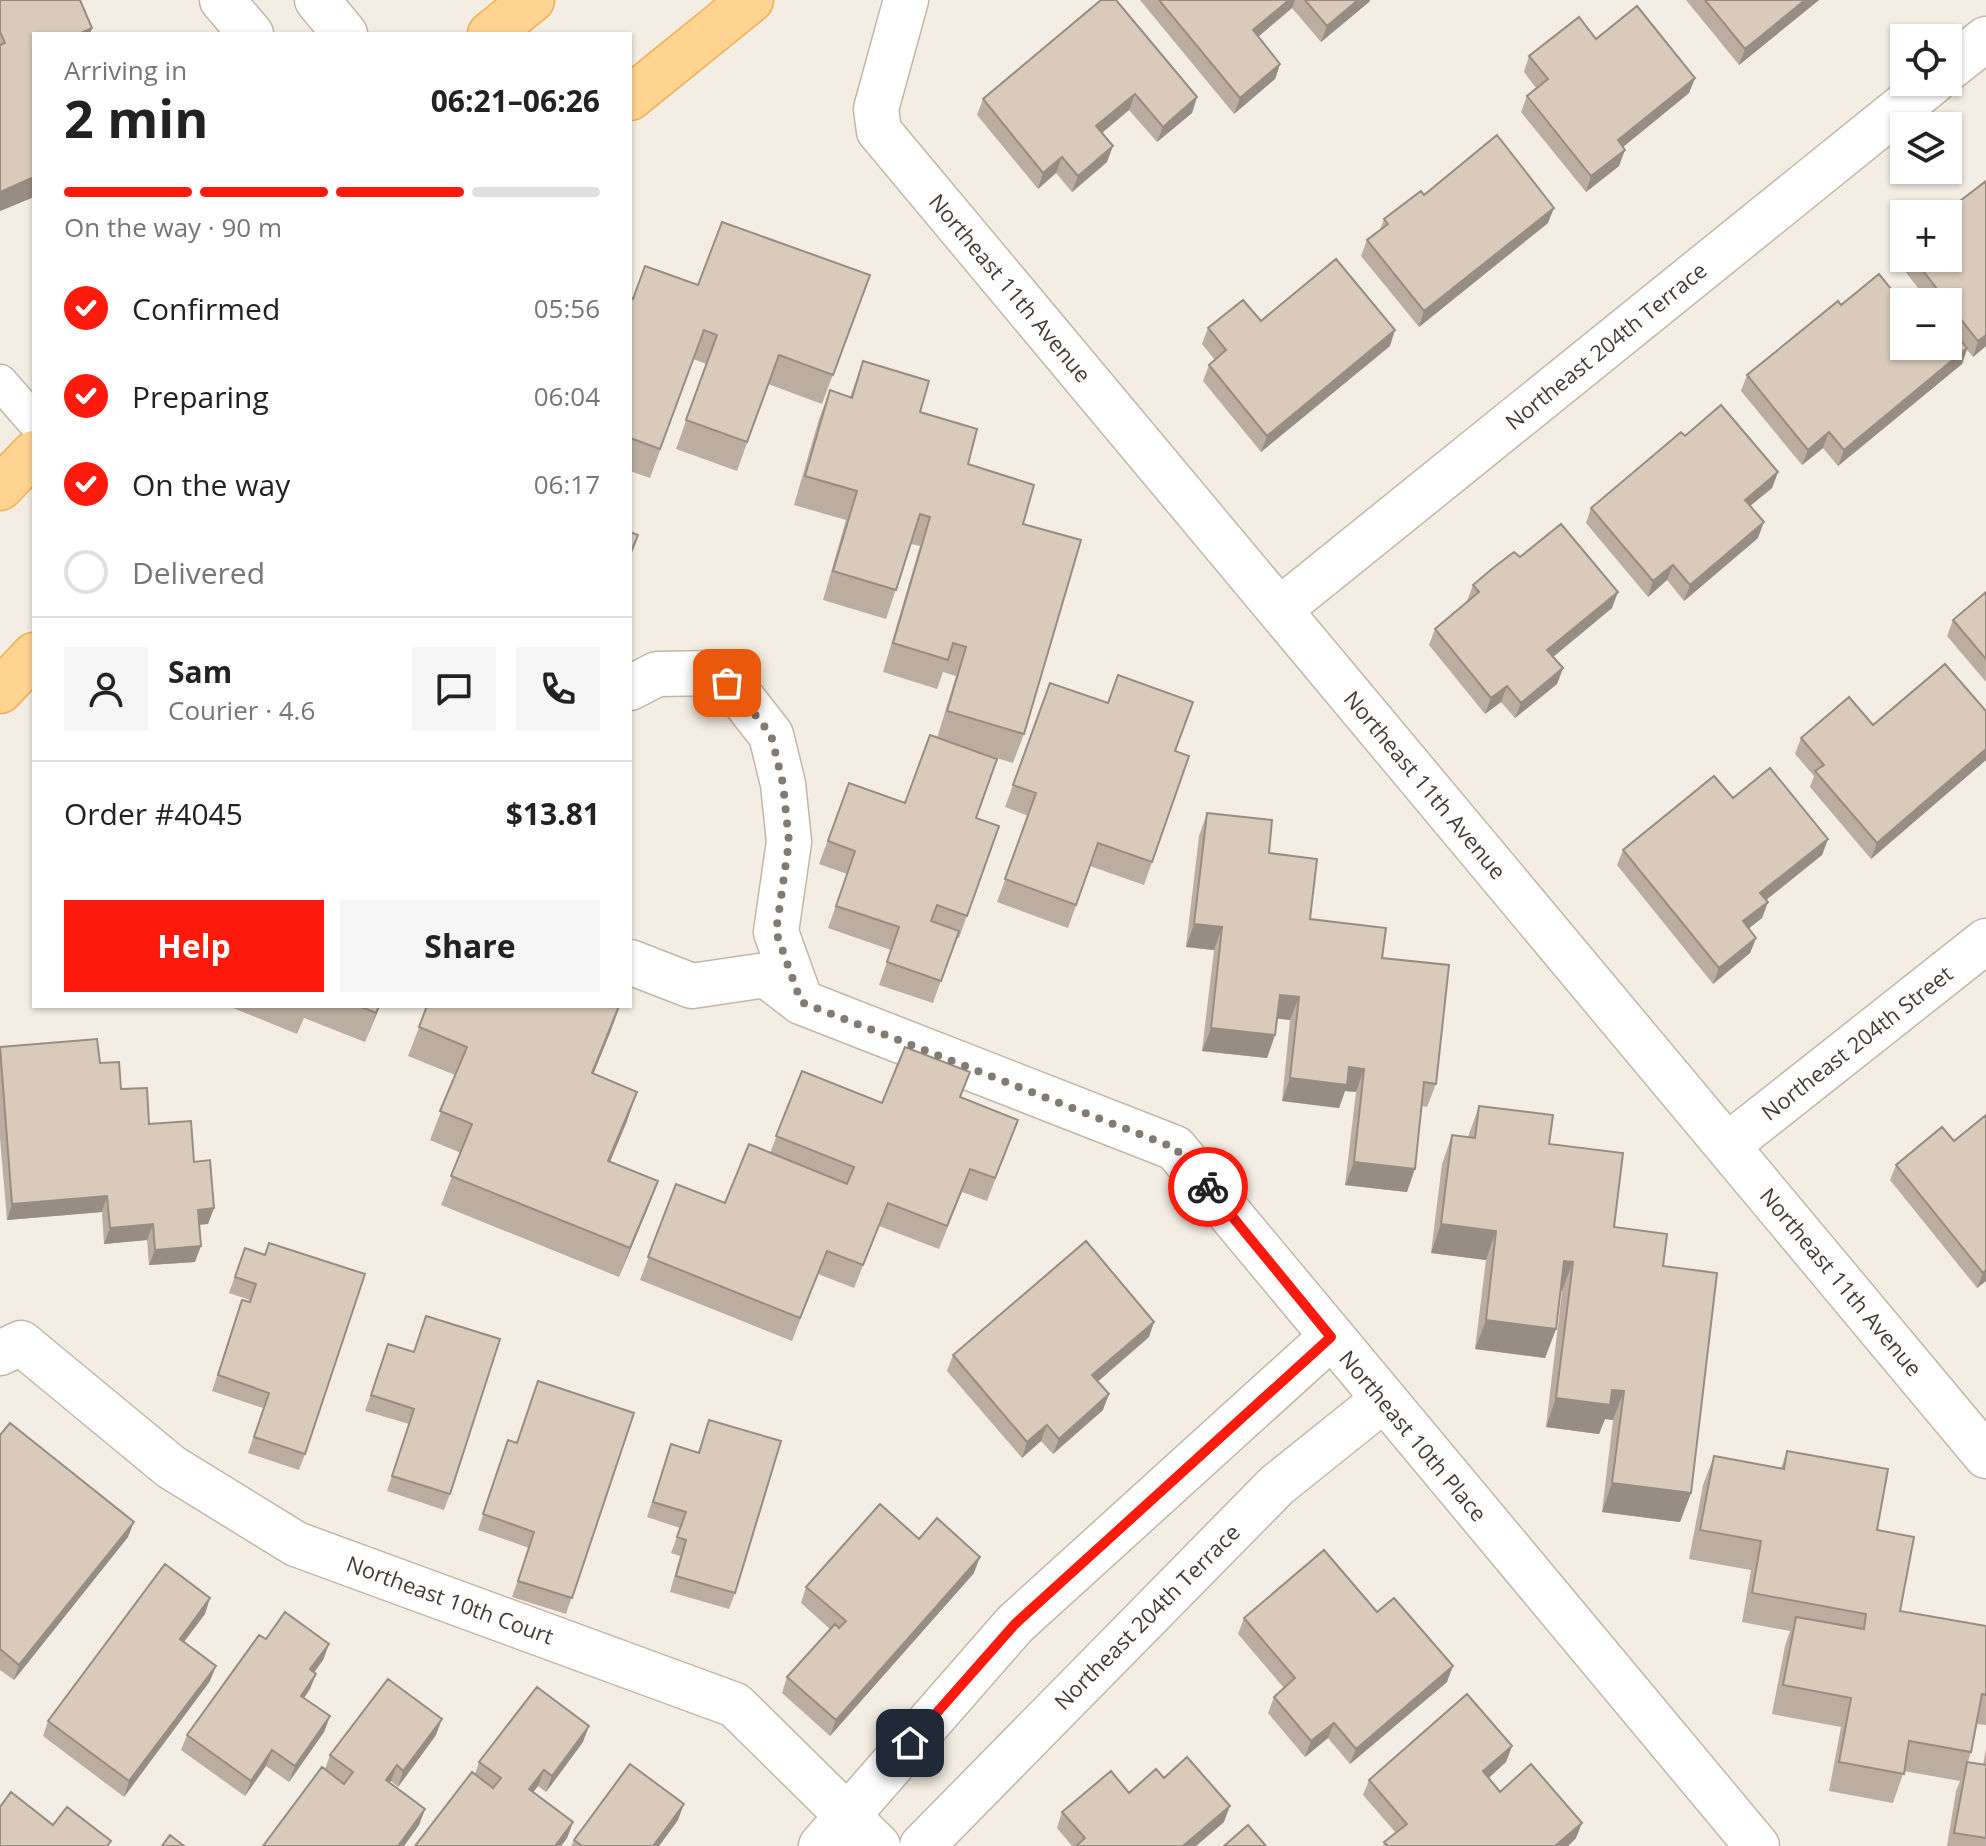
<!DOCTYPE html>
<html lang="en">
<head>
<meta charset="utf-8">
<style>
  :root { --surface:#fff; --page:#f6f6f6; --text:#222; --muted:#767676; --line:#e0e0e0; --accent:#ff1a0e }
  body { margin:0; font-family:"Open Sans",sans-serif; background:var(--page); color:var(--text); height:100vh; display:flex; flex-direction:column; font-size:30px; white-space:nowrap }
  * { box-sizing:border-box; margin:0 }
  p { font-size:26px; color:var(--muted) }
  .icon { flex:none; width:44px; height:44px; fill:none; stroke:currentColor; stroke-width:2; stroke-linecap:round; stroke-linejoin:round }
  .map { position:relative; flex:1; overflow:hidden }
  .details { position:absolute; left:32px; top:32px; width:600px; height:976px; display:flex; flex-direction:column; background:var(--surface); border-radius:0px; box-shadow:0 2px 6px #0004 }
  .details>* { flex:none }
  .tools { position:absolute; left:1890px; top:24px; display:grid; gap:16px }
  .tools a { display:grid; place-items:center; width:72px; height:72px; border-radius:0px; background:var(--surface); box-shadow:0 2px 6px #0004; font-size:40px }
  .pin { position:absolute; display:grid; place-items:center; width:68px; height:68px; color:#fff; margin:-34px; border-radius:16px; box-shadow:0 4px 12px #0006 }
  .courier { position:absolute; display:grid; place-items:center; width:80px; height:80px; margin:-40px; border:6px solid #ff1a0e; border-radius:50%; background:#fff; color:#222; box-shadow:0 2px 10px #0007 }
  .overview em { font-style:normal; font-weight:700 }
  .overview div { display:flex; flex-direction:column-reverse }
  .overview { display:flex; align-items:center; justify-content:space-between; height:136px; padding:0 32px }
  h1 { font-size:52px; font-weight:700; line-height:60px }
  .bar { display:grid; grid-template-columns:repeat(4,1fr); gap:12px 8px; align-content:center; height:96px; padding:0 32px }
  .bar i { height:10px; border-radius:6px; background:var(--line) }
  .bar .selected { background:var(--accent) }
  .bar p { grid-column:span 4 }
  .line { display:flex; align-items:center; gap:20px; padding:0 32px; border-top:2px solid var(--line) }
  .line div { flex:1 }
  .round { display:grid; place-items:center; flex:none; width:84px; height:84px; border-radius:0px; background:var(--page) }
  ol { padding:0 32px; list-style:none }
  li { display:flex; align-items:center; gap:24px; height:88px }
  li p { margin-inline-start:auto }
  li .icon { padding:8px; border-radius:50%; background:var(--accent); color:#fff; stroke-width:4 }
  li:last-child { color:var(--muted) }
  li i { width:44px; height:44px; border:4px solid var(--line); border-radius:50% }
  .cta { display:flex; gap:16px; margin-top:auto; padding:16px 32px }
  .cta a { flex:1; height:92px; border-radius:0px; background:var(--accent); color:#fff; font-size:32px; font-weight:700; line-height:92px; text-align:center }
  .cta a+a { background:var(--page); color:var(--text) }
  .map>svg:first-child { display:block }
  .lines { fill:none; stroke-linecap:round; stroke-linejoin:round }
  .service-casing { stroke:#c3b6a8; stroke-width:37 }
  .minor-casing { stroke:#c3b6a8; stroke-width:47 }
  .primary-casing { stroke:#efb155; stroke-width:47 }
  .service { stroke:#fff; stroke-width:34 }
  .minor { stroke:#fff; stroke-width:44 }
  .primary { stroke:#ffd490; stroke-width:44 }
  .wall { fill:#bbaea0 }
  .shaded-wall { fill:#988d82 }
  .building { fill:#d9caba; stroke:#988d82; stroke-width:2 }
  .done { stroke:#837a71; stroke-width:8; stroke-dasharray:0 14.4 }
  .route { stroke:#ff1a0e; stroke-width:10 }
  .labels { text-anchor:middle; stroke-width:8; stroke-linejoin:round; paint-order:stroke }
  .street-label { font-size:22px; fill:#463c33; stroke:#fff }
</style>
</head>
<body>
<div class="map">
<svg width="1986" height="1846" viewBox="0 0 1986 1846">
  <rect width="100%" height="100%" fill="#f3ede3"/>
  <g class="lines">
    <defs>
      <path id="service" d="M0,382l34,39"/>
      <path id="minor" d="M222,0l29,34
        M317,0l28,34
        M906,0l-30,109 3,22 1107,1325
        M1948,69l38,-30
        M1279,610l654,-528
        M630,688l27,-14 58,-1 24,21 32,41 12,49 6,58 -13,90 25,70
        M630,962l62,24 74,-11 35,27 374,146 582,698
        M1728,1145l258,-204
        M0,1353l21,-10 150,124 125,77 439,161 143,141
        M821,1846l194,-222 316,-287
        M922,1846l355,-361 106,-85"/>
      <path id="primary" d="M490,34l42,-34
        M630,98l121,-98
        M0,488l34,-35
        M0,691l34,-36"/>
    </defs>
    <use href="#service" class="service-casing"/>
    <use href="#minor" class="minor-casing"/>
    <use href="#primary" class="primary-casing"/>
    <use href="#service" class="service"/>
    <use href="#minor" class="minor"/>
    <use href="#primary" class="primary"/>
  </g>
  <path class="wall" d="M0,0l34,34v163l-34,14z
    M1101,0l96,97 -5,16 -35,29 -28,-32 -27,23 5,29 -35,30 -16,-19 -18,16 -61,-74 6,-16z
    M1140,0h230l-1,2 -48,40 -29,-34 -34,29 22,27 -5,15 -41,35z
    M1686,0h133l-80,65z
    M1596,39l99,39 -6,15 -66,54 -4,19 -33,26 -65,-80 6,-16 9,-8 -12,-16 5,-16z
    M1986,181v165l-13,11 -6,-7 -5,14 -124,102 -15,-18 -21,17 -61,-74 6,-16 94,-70 63,41h44v-44h-19l-32,-41 7,-16v13h44z
    M1384,219l164,4 -129,104 -58,-71 6,-16 13,-10z
    M870,275l-48,129 -54,-20 -31,87 -61,-22 30,-85 -13,-5 -43,119 -20,-7v-173l3,1 65,-14z
    M1261,321l129,25 -129,106 -58,-71 6,-16 6,-5 -13,-16 6,-16z
    M863,361l57,51 103,112 1,210 -11,29 -36,-11 -1,66 23,8 -40,112h-3l-23,65 -54,-18 12,-35 -63,-22 19,-54 -28,-10 30,-81 56,20 32,-65 19,-62 -13,-4 -6,17 -54,-17 37,-126 -9,-2 -25,75 -63,-19 23,-80 -52,-15 25,-86 11,-29 20,7z
    M1685,436l93,36 -6,16 -22,18 8,32 -74,63 -17,-21 -19,17 -62,-74 5,-15z
    M1520,557l92,51 -59,49 10,11 -6,16 -42,34 -14,-16 -16,12 -56,-69 6,-16 32,-28 6,-16z
    M1986,592v90l-39,-46 6,-16z
    M1050,683l125,68 14,5 -45,129 -54,-19 -22,62 -71,-26 31,-86 -23,-9z
    M1986,711v49l-115,99 -61,-72 4,-11 -19,-22 6,-16 72,-13z
    M1733,798l95,41 -6,16 -56,45 2,2 -6,16 -13,10 7,10 -6,15 -37,31 -96,-119 6,-15z
    M1207,813l62,40 41,66 72,39 54,126 -9,23 -5,-1 -15,86 -62,-7 11,-93 -11,-1 -6,17 -57,-7 8,-81 -13,-2 -2,17 -8,23 -65,-7 12,-101 -28,-3 13,-111z
    M228,1006h152l-15,36 -61,-24 -7,16z
    M425,1006h194l-26,68 34,47 -17,41 48,19 -11,29 -28,67 -178,-72 20,-52 -31,-13 25,-65 -47,-19 19,-49z
    M0,1047l100,16 49,61 45,38 20,46 -6,16 -9,1 -4,37 -46,3 -2,-25 -43,4 -2,-32 -95,8 -7,-82z
    M802,1071l80,32 78,-6 58,23 -31,81 -25,-9 -23,57 -60,-23 -25,62 -36,-14 -26,67 -152,-61 36,-96 49,19 45,-50z
    M1479,1106l70,38 65,83 49,39 28,227 -11,29 -78,-10 11,-92 -8,-1 -6,15 -53,-7 16,-136h-1l-5,38 -11,29 -70,-9 11,-89 -55,-7 11,-89 10,-29 16,2z
    M1942,1127l44,154 -9,7 -87,-108 6,-15z
    M245,1248l60,206 -6,16 -51,-17 15,-45 -51,-17 25,-76 13,-15 -21,-7z
    M426,1316l24,178 -6,16 -57,-19 22,-67 -44,-13 23,-67 26,8z
    M1149,1337l-51,44 5,29 -50,44 -12,-13 -19,17 -75,-87 6,-16z
    M634,1413l-68,201 -54,-17 17,-49 -51,-18 30,-90 8,3z
    M709,1420l26,173 -6,16 -59,-17 10,-36 -9,-3 9,-25 -33,-11 24,-73 27,9z
    M0,1435l128,102 -114,143 -14,-10z
    M1787,1451l90,79 23,81 86,15v99l-9,-1 -6,28 -3,10 15,3 3,-17v98h-39l9,-55 4,-10 -56,-10 -11,32 -64,-12 12,-64 -69,-13 13,-68 5,-15 -48,-9 9,-52 -62,-11 14,-74 11,-29 67,12z
    M919,1539l55,34 -144,163 -48,-43 5,-16 43,-48 -29,-26 5,-16z
    M1377,1612l70,70 -97,82 -22,-26 -23,19 -37,-44 6,-16 10,-9 -46,-54 6,-16z
    M205,1614l-21,27 26,40 -86,116 -81,-61 5,-15z
    M266,1639l63,5 -6,16 -9,12 -4,17 -6,9 26,18 -6,16 -35,50 -23,-16 -21,30 -64,-46 6,-15z
    M436,1735l-38,52 -7,-6 -2,2 36,26 -6,16 -15,21 -79,-77 5,-14z
    M583,1742l-37,50 -8,-6 -5,6 40,30 -6,16 -6,8h-146l60,-72 4,-12z
    M1512,1746l-6,16 -17,16 11,14 76,46 -8,8h-185l1,-4 12,-9 -33,-38 6,-15z
    M1164,1778l60,44 -28,24h-124l-15,-18 5,-16 67,-19z
    M678,1820l-19,26h-88l3,-6z"/>
  <path class="shaded-wall" d="M1289,0h6l-3,8 -45,38 6,-16z
    M1358,0h12l-1,2 -48,40 6,-16z
    M1805,0h14l-80,65 6,-16z
    M92,28l-2,6h-11z
    M1280,64l-5,15 -41,35 6,-16z
    M1695,78l-6,15 -77,63 6,-16z
    M1135,94l-6,16 -38,32 5,-16z
    M1197,97l-5,16 -35,29 6,-15z
    M1113,146l-6,16 -35,30 6,-16z
    M1625,150l-6,16 -33,26 5,-16z
    M1062,157l-6,16 -18,16 5,-16z
    M34,177v20l-34,14v-19z
    M1554,208l-6,15 -129,104 5,-16z
    M1395,330l-5,16 -129,106 6,-16z
    M1986,335v11l-13,11 5,-16z
    M1967,348l-5,16 -124,102 6,-16z
    M1829,432l-6,16 -21,17 6,-15z
    M1778,472l-6,16 -33,27 6,-15z
    M1764,522l-6,16 -74,63 6,-16z
    M1673,565l-6,15 -19,17 5,-16z
    M1618,592l-6,16 -70,58 5,-16z
    M1563,668l-6,16 -42,34 6,-15z
    M1507,686l-6,16 -16,12 6,-16z
    M1986,749v11l-115,99 6,-16z
    M1828,839l-6,16 -67,54 5,-16z
    M1768,902l-6,16 -24,19 5,-16z
    M1194,924l28,3 -8,23 -28,-3z
    M1756,938l-6,15 -37,31 6,-16z
    M1280,995l19,2 -9,23 -18,-2z
    M379,1006h1l-15,36z
    M620,1006l-10,27 -28,69 10,-29z
    M1211,1028l64,7 -8,23 -65,-7z
    M1349,1067l15,2 -8,23 -11,-1 -6,17 -57,-7 8,-23z
    M637,1092l-10,29 -29,69 10,-29z
    M1354,1162l61,7 -8,23 -62,-7z
    M658,1181l-11,29 -28,67 11,-29z
    M107,1196l-5,16 -95,8 5,-16z
    M214,1208l-6,16 -16,1 6,-15z
    M153,1224l-6,16 -43,4 6,-16z
    M1441,1224l55,7 -10,29 -55,-7z
    M201,1246l-6,16 -46,3 6,-15z
    M1564,1261l9,1 -11,29 -8,-1z
    M1986,1270v11l-9,7 6,-15z
    M1486,1320l70,9 -11,29 -70,-9z
    M1154,1322l-5,15 -62,54 5,-16z
    M1612,1390l12,1 -11,29 -8,-1 -6,15 -53,-7 10,-29z
    M1109,1394l-6,16 -50,44 6,-15z
    M1047,1425l-6,16 -19,17 5,-16z
    M1612,1483l79,10 -11,29 -78,-10z
    M134,1522l-6,15 -114,143 5,-15z
    M980,1557l-6,16 -144,163 6,-16z
    M210,1598l-5,16 -30,40 5,-15z
    M329,1644l-6,16 -18,25 5,-16z
    M216,1666l-6,15 -86,116 5,-16z
    M1453,1666l-6,16 -97,82 6,-15z
    M316,1674l-6,15 -15,22 6,-15z
    M330,1716l-6,16 -35,50 6,-16z
    M442,1719l-6,16 -38,52 5,-16z
    M1334,1723l-6,15 -23,19 6,-16z
    M589,1726l-6,16 -37,50 6,-16z
    M1512,1746l-6,16 -28,25 5,-16z
    M272,1750l-6,16 -21,30 6,-15z
    M397,1765l-6,16 -11,15 6,-16z
    M544,1770l-6,16 -15,19 6,-16z
    M684,1804l-6,16 -19,26h-6z
    M1230,1806l-6,16 -28,24h-13z
    M425,1809l-6,16 -15,21h-6z
    M573,1822l-6,16 -6,8h-6z
    M1582,1823l-6,15 -8,8h-13z"/>
  <path class="building" d="M0,0h80l12,28 -13,6h-45v143l-34,15v-147l5,-2 -5,-11z
    M1101,0h15l81,97 -34,30 -28,-33 -39,32 17,20 -35,30 -16,-19 -19,16 -60,-74z
    M1159,0h130l-36,30 27,34 -40,34z
    M1305,0h53l-31,26z
    M1705,0h100l-60,49z
    M1637,6l58,72 -77,62 7,10 -34,26 -64,-80 21,-17 -19,-23 50,-39 17,22z
    M1497,135l57,73 -130,103 -57,-71 21,-16 -4,-5 37,-28 3,4z
    M1986,181v154l-8,6 -65,-83h35v-44h-5z
    M722,222l148,53 -37,100 -54,-20 -32,87 -61,-22 31,-85 -13,-5 -44,119 -30,-11v-140l3,1 12,-33 53,19z
    M1336,259l59,71 -128,106 -58,-71 17,-15 -18,-22 35,-28 18,21z
    M1879,274l25,31v41h44v-21l19,23 -123,102 -15,-18 -21,18 -61,-75 91,-74 3,4z
    M863,361l66,20 -9,31 57,17 -9,35 66,21 -11,39 58,16 -57,194 -77,-23 19,-64 -13,-4 -5,17 -55,-17 37,-126 -10,-3 -24,76 -63,-19 24,-80 -52,-15 25,-86 22,8z
    M1721,405l57,67 -33,28 19,22 -74,63 -17,-20 -20,16 -62,-73 90,-76 4,4z
    M1561,524l57,68 -71,58 16,18 -42,35 -14,-17 -16,12 -56,-69 44,-37 -6,-7 20,-17 21,-16 6,5z
    M630,532l8,3 -8,20z
    M1986,592v67l-33,-39z
    M1945,664l41,47v38l-109,94 -62,-72 9,-6 -23,-27 48,-41 24,28z
    M1118,675l75,27 -18,49 14,5 -37,106 -54,-19 -22,62 -71,-26 31,-86 -23,-8 37,-102 58,20z
    M930,735l67,24 -21,59 23,8 -32,90 -30,-11 -6,16 28,10 -18,50 -54,-19 12,-35 -63,-21 19,-55 -27,-10 21,-58 56,20z
    M1770,768l58,71 -68,54 8,9 -25,19 13,17 -37,30 -96,-118 91,-74 19,22z
    M1207,813l65,7 -3,33 48,6 -7,60 76,9 -4,30 67,7 -13,119 -12,-2 -9,87 -61,-7 10,-93 -15,-2 -2,18 -57,-7 9,-81 -19,-2 -5,40 -64,-7 11,-101 -28,-3z
    M359,1006h20l-3,7z
    M427,1006h192l-27,67 45,19 -29,69 50,20 -28,67 -179,-72 21,-52 -32,-13 27,-64 -48,-20z
    M97,1039l3,24 19,-1 2,27 26,-1 2,36 42,-3 3,41 16,-2 4,48 -16,2 3,36 -46,4 -2,-26 -43,4 -3,-32 -95,8 -12,-157z
    M905,1047l65,25 -10,25 58,23 -23,58 -25,-9 -23,57 -59,-23 -25,62 -36,-14 -27,67 -152,-61 28,-73 49,19 24,-59 98,40 7,-17 -78,-31 26,-65 80,32z
    M1479,1106l74,9 -4,29 74,9 -9,74 53,7 -4,32 54,7 -26,220 -79,-10 12,-92 -12,-1 -2,15 -54,-7 17,-136 -9,-1 -8,68 -70,-9 10,-89 -55,-7 11,-89 23,3z
    M1986,1115v155l-3,3 -87,-108 46,-38 12,14z
    M1086,1241l68,81 -62,53 17,19 -50,45 -12,-14 -20,17 -74,-87z
    M269,1243l96,31 -60,180 -51,-17 15,-44 -51,-18 24,-75 8,2 6,-18 -21,-7 10,-29 20,7z
    M426,1316l74,23 -50,155 -58,-18 22,-67 -43,-14 17,-51 26,8z
    M538,1381l96,32 -62,185 -54,-17 16,-49 -51,-18 25,-74 9,3z
    M709,1420l72,21 -46,152 -59,-17 10,-36 -9,-3 9,-25 -33,-10 18,-58 28,9z
    M10,1423l124,99 -115,143 -19,-16v-214z
    M1787,1451l101,18 -11,61 37,7 -14,74 86,15v69l-4,-1 -11,58 -62,-11 -5,33 -65,-12 12,-64 -68,-13 13,-68 68,12 2,-15 -114,-21 9,-52 -61,-11 14,-74 70,13z
    M880,1504l39,35 18,-21 43,39 -144,163 -49,-43 48,-53 4,4 7,-7 -40,-34z
    M1324,1550l53,62 17,-14 59,68 -97,83 -22,-26 -23,18 -37,-44 21,-19 -51,-60z
    M165,1564l45,34 -30,41 36,27 -87,115 -81,-60z
    M285,1612l44,32 -19,25 6,5 -15,22 29,20 -35,50 -23,-16 -21,31 -64,-46 72,-100 7,4z
    M388,1679l54,40 -39,52 -6,-6 -11,15 39,29 -27,37h-135l59,-79 22,17 9,-12 -23,-17z
    M537,1687l52,39 -37,50 -8,-6 -15,19 44,33 -18,24h-140l57,-74 21,16 8,-10 -22,-16z
    M1467,1694l45,52 -29,25 17,21 31,-28 51,59 -27,23h-167l-4,-4 23,-18 -38,-44z
    M1187,1757l43,49 -47,40h-107l9,-8 -23,-26 49,-41 18,22 27,-24 8,9z
    M1967,1762l19,3v73l-32,-5z
    M630,1764l54,40 -31,42h-71l-8,-6z
    M11,1792l42,33 14,-18 44,34 -4,5h-107v-39z
    M1248,1825l18,21h-42z
    M170,1835l14,11h-22z"/>
  <g class="lines">
    <path class="done" d="M727,683l12,11 32,41 12,49 6,58 -13,90 25,70 374,146 33,39"/>
    <path class="route" d="M910,1743l105,-119 316,-287 -123,-150"/>
  </g>
  <g class="labels">
    <g class="street-label">
      <text transform="translate(1010 288) rotate(50)" y="8">Northeast 11th Avenue</text>
      <text transform="translate(1606 346) rotate(-39)" y="8">Northeast 204th Terrace</text>
      <text transform="translate(1425 785) rotate(50)" y="8">Northeast 11th Avenue</text>
      <text transform="translate(1857 1043) rotate(-38)" y="8">Northeast 204th Street</text>
      <text transform="translate(1841 1282) rotate(50)" y="8">Northeast 11th Avenue</text>
      <text transform="translate(1413 1436) rotate(50)" y="8">Northeast 10th Place</text>
      <text transform="translate(450 1600) rotate(20)" y="8">Northeast 10th Court</text>
      <text transform="translate(1147 1617) rotate(-45)" y="8">Northeast 204th Terrace</text>
    </g>
  </g>
</svg>
<div class="tools">
<a><svg class="icon" aria-label="locate" viewBox="0 0 24 24"><circle cx="12" cy="12" r="6"/><path d="M12 2v4M12 18v4M2 12h4M18 12h4"/></svg></a>
<a><svg class="icon" aria-label="layers" viewBox="0 0 24 24"><path d="M12 4l9 5-9 5-9-5zM3 14l9 5 9-5"/></svg></a>
<a>+</a>
<a>−</a>
</div>
<div class="pin" style="left:727px;top:683px;background:#ea580c"><svg class="icon" aria-label="bag" viewBox="0 0 24 24"><path d="M5 8h14l-1 12H6zM9 8a3 3 0 0 1 6 0"/></svg></div>
<div class="pin" style="left:910px;top:1743px;background:#1f2937"><svg class="icon" aria-label="home" viewBox="0 0 24 24"><path d="M3 11l9-7 9 7M6 9v11h12V9"/></svg></div>
<div class="courier" style="left:1208px;top:1187px"><svg class="icon" aria-label="bike" viewBox="0 0 24 24"><circle cx="6" cy="16" r="4"/><circle cx="18" cy="16" r="4"/><path d="M6 16l4-8h5l3 8M10 8l3 8H6M13 5h3"/></svg></div>
<section class="details">
<div class="overview"><div><h1>2 min</h1><p>Arriving in</p></div><em>06:21–06:26</em></div>
<div class="bar"><i class="selected"></i><i class="selected"></i><i class="selected"></i><i></i><p>On the way · 90 m</p></div>
<ol>
<li><svg class="icon" aria-label="check" viewBox="0 0 24 24"><path d="M5 12l5 5 9-10"/></svg>Confirmed<p>05:56</p></li>
<li><svg class="icon" aria-label="check" viewBox="0 0 24 24"><path d="M5 12l5 5 9-10"/></svg>Preparing<p>06:04</p></li>
<li><svg class="icon" aria-label="check" viewBox="0 0 24 24"><path d="M5 12l5 5 9-10"/></svg>On the way<p>06:17</p></li>
<li><i></i>Delivered</li>
</ol>
<div class="line" style="height:144px"><a class="round"><svg class="icon" aria-label="person" viewBox="0 0 24 24"><circle cx="12" cy="8" r="4"/><path d="M4 21q1-7 8-7t8 7"/></svg></a><div><b>Sam</b><p>Courier · 4.6</p></div><a class="round"><svg class="icon" aria-label="chat" viewBox="0 0 24 24"><path d="M4 5h16v11H9l-5 4z"/></svg></a><a class="round"><svg class="icon" aria-label="phone" viewBox="0 0 24 24"><path d="M5 4h4l2 5-3 2q2 4 5 5l2-3 5 2v4C11 20 4 13 5 4z"/></svg></a></div>
<div class="line" style="height:104px"><div>Order #4045</div><b>$13.81</b></div>
<div class="cta"><a>Help</a><a>Share</a></div>
</section>
</div>
</body>
</html>
